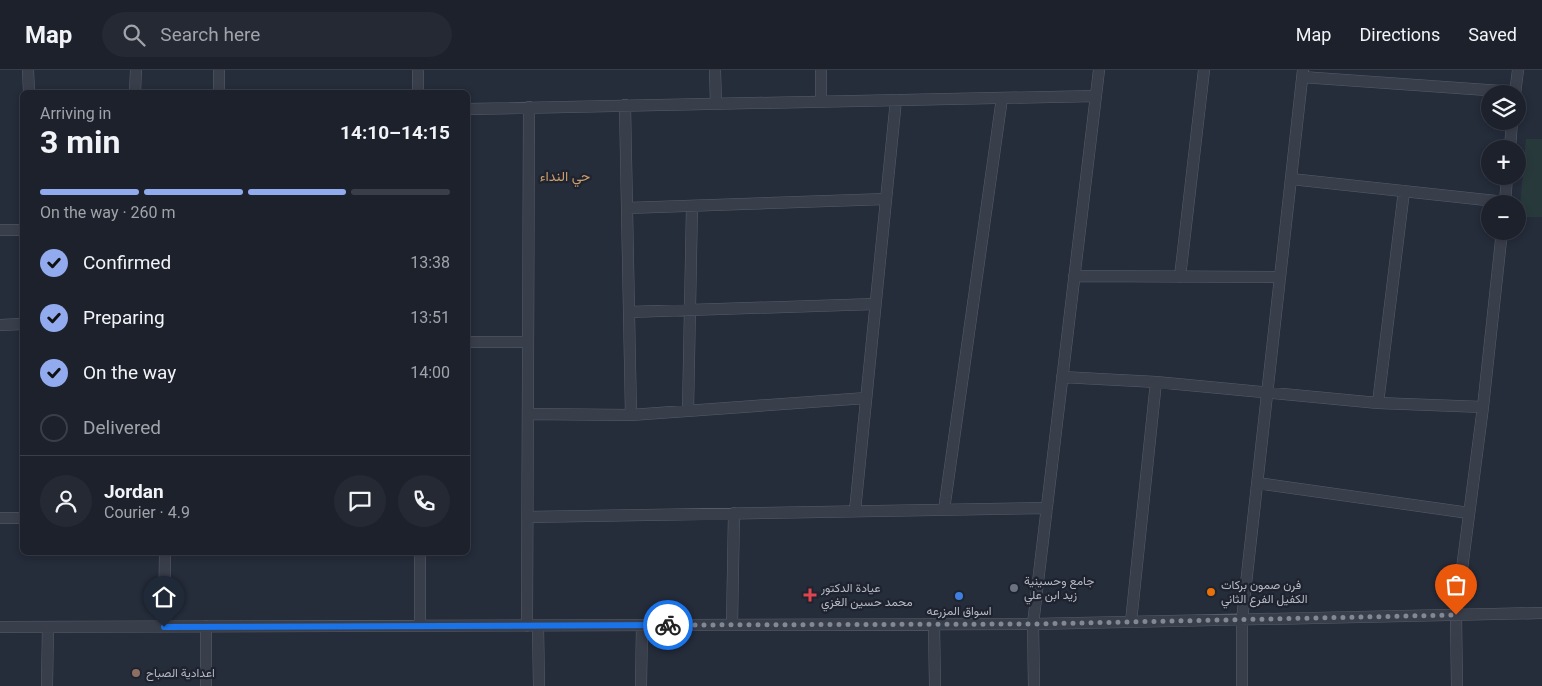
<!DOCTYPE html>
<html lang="en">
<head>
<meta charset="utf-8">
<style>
  :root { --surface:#1c212c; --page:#252934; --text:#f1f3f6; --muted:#a0a3a9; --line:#3a3e48; --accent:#92abee }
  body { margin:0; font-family:Roboto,Vazirmatn,sans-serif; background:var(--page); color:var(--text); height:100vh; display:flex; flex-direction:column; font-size:19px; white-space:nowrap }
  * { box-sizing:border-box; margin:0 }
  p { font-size:16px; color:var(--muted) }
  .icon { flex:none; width:28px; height:28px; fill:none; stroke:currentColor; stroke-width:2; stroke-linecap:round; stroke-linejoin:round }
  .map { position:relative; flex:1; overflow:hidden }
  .side { position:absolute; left:20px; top:20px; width:450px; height:465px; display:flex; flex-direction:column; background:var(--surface); border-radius:8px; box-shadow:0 2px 8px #0003,0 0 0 1px var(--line) }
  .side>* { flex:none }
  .buttons { position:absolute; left:1481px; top:15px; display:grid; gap:10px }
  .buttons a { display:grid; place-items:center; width:45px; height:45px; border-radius:50%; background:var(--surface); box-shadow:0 2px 8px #0003,0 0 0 1px var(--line); font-size:25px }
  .pin { position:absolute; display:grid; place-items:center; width:42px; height:42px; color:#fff; margin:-51px -21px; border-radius:50% 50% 50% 0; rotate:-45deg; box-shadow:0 0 5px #0007 }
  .pin .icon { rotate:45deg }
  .courier { position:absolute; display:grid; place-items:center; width:50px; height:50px; margin:-25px; border:4px solid #1a73e8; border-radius:50%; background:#fff; color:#222; box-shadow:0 1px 6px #0007 }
  .headline em { font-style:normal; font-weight:700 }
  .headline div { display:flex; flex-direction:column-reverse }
  .headline { display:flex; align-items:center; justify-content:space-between; height:85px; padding:0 20px }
  h1 { font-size:32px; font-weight:700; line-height:38px }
  .bar { display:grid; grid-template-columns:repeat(4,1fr); gap:8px 5px; align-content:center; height:60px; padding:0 20px }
  .bar i { height:6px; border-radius:4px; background:var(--line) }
  .bar .selected { background:var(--accent) }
  .bar p { grid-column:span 4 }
  .line { display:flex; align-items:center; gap:12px; padding:0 20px; border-top:1px solid var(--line) }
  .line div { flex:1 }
  .round { display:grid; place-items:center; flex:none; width:52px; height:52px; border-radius:26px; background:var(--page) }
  ol { padding:0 20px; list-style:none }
  li { display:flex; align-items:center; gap:15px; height:55px }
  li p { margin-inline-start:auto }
  li .icon { padding:5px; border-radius:50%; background:var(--accent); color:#111; stroke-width:4 }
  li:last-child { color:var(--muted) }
  li i { width:28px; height:28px; border:2px solid var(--line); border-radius:50% }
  header { display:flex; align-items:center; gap:30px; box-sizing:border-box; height:70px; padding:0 25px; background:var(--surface); border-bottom:1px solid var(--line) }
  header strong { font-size:24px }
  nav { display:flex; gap:28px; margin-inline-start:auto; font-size:18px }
  .search { width:350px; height:45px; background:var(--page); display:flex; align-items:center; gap:12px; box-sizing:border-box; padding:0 18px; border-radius:28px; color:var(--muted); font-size:19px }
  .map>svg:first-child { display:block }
  .green { fill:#28393c }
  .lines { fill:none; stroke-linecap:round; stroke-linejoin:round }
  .street-casing { stroke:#575c69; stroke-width:12 }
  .street { stroke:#393e4b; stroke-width:11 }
  .done { stroke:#838895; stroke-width:5; stroke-dasharray:0 9 }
  .route { stroke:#1a73e8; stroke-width:6 }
  .worship-dot { fill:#6b7280; stroke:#1e232f; stroke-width:2 }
  .food-dot { fill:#e8710a; stroke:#1e232f; stroke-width:2 }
  .health-dot { fill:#e0444e; stroke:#1e232f; stroke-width:2 }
  .shop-dot { fill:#3f7fe0; stroke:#1e232f; stroke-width:2 }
  .education-dot { fill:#8d6e63; stroke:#1e232f; stroke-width:2 }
  .labels { text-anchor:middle; stroke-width:4.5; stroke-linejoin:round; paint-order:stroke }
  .poi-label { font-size:12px; fill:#b5b9c6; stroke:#1e232f; text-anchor:start }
  .neighbourhood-label { font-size:14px; fill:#ca9f6c; stroke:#1e232f }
</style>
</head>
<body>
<header>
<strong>Map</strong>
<div class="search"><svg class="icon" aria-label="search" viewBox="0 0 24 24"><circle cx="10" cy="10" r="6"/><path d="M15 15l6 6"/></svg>Search here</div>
<nav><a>Map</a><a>Directions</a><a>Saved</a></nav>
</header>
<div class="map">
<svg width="1542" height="616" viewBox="0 0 1542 616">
  <rect width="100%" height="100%" fill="#252c3a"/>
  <path class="green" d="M1526,69h16v78h-23z"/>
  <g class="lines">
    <defs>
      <path id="street" d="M28,0l1,22
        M219,0v22
        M418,0v22
        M715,0l1,33
        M821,0v31
        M1302,7l213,15
        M135,22l1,-22
        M1515,24l3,-24
        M625,35l6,310
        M468,39l628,-13
        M1510,79l2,-28
        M1291,109l214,23
        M1505,134l2,-28
        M627,138l259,-9
        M0,160h22
        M1074,206l206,1
        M1180,207l24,-207
        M629,242l246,-8
        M0,255l22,-1
        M468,272h60
        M1062,307l94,5 222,21 105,4
        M1378,333l26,-212
        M688,341l4,-205
        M528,344l103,1 235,-17
        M1257,413l212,30
        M944,440l58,-412
        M855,441l41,-411
        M528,447l519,-9
        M0,448h22
        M420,482v74
        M1131,552l25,-240
        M934,554l1,62
        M732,555l2,-112
        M206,556v60
        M527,556l2,-519
        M538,556l1,60
        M0,557l1033,-3 509,-11
        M164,557l1,-75
        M47,616l1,-59
        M641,616l1,-61
        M1034,616l-1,-62 66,-554
        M1242,616v-66l61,-550
        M1457,616l-1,-71 27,-208 19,-176"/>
    </defs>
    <use href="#street" class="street-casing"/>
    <use href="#street" class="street"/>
  </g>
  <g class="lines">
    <path class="done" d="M668,555l365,-1 423,-9"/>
    <path class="route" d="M164,557l504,-2"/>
  </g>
  <circle class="worship-dot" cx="1014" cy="518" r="5"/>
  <circle class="food-dot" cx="1211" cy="522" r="5"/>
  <path class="health-dot" d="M807.5 517.5h5v5h5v5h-5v5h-5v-5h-5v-5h5z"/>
  <circle class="shop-dot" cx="959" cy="526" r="5"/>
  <circle class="education-dot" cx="136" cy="603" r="5"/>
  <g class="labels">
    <g class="poi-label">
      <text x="1024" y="515">جامع وحسينية<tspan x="1024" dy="14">زيد ابن علي</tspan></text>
      <text x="1221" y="519">فرن صمون بركات<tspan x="1221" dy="14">الكفيل الفرع الثاني</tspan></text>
      <text x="821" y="522">عيادة الدكتور<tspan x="821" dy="14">محمد حسين الغزي</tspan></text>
      <text x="959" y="545" text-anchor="middle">اسواق المزرعه</text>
      <text x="146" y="607">اعدادية الصباح</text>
    </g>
    <g class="neighbourhood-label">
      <text x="565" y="111">حي النداء</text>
    </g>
  </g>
</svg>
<div class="buttons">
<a><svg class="icon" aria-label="layers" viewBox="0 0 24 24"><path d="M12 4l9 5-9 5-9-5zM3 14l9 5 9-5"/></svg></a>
<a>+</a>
<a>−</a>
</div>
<div class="pin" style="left:1456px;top:545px;background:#ea580c"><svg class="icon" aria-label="bag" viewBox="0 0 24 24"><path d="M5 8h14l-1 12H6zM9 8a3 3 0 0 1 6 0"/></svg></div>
<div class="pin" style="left:164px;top:557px;background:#1f2937"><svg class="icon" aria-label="home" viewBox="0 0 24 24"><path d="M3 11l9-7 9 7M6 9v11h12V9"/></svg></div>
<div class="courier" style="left:668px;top:555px"><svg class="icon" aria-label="bike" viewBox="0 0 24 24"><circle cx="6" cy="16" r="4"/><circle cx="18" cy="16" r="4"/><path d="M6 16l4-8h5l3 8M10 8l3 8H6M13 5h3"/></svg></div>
<section class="side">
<div class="headline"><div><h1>3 min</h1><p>Arriving in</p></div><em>14:10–14:15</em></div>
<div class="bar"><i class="selected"></i><i class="selected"></i><i class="selected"></i><i></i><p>On the way · 260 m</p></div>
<ol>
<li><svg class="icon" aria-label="check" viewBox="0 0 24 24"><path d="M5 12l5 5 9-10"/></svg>Confirmed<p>13:38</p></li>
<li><svg class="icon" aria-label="check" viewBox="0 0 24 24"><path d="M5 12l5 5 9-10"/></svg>Preparing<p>13:51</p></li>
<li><svg class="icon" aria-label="check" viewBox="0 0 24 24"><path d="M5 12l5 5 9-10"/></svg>On the way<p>14:00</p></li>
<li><i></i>Delivered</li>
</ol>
<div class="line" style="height:90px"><a class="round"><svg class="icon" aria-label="person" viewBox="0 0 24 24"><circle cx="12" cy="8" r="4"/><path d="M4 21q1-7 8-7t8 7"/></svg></a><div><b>Jordan</b><p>Courier · 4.9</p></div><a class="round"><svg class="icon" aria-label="chat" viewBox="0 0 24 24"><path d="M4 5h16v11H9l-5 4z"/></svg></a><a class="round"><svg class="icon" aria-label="phone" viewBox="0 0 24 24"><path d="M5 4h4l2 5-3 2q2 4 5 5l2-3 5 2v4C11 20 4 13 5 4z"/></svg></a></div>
</section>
</div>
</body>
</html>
